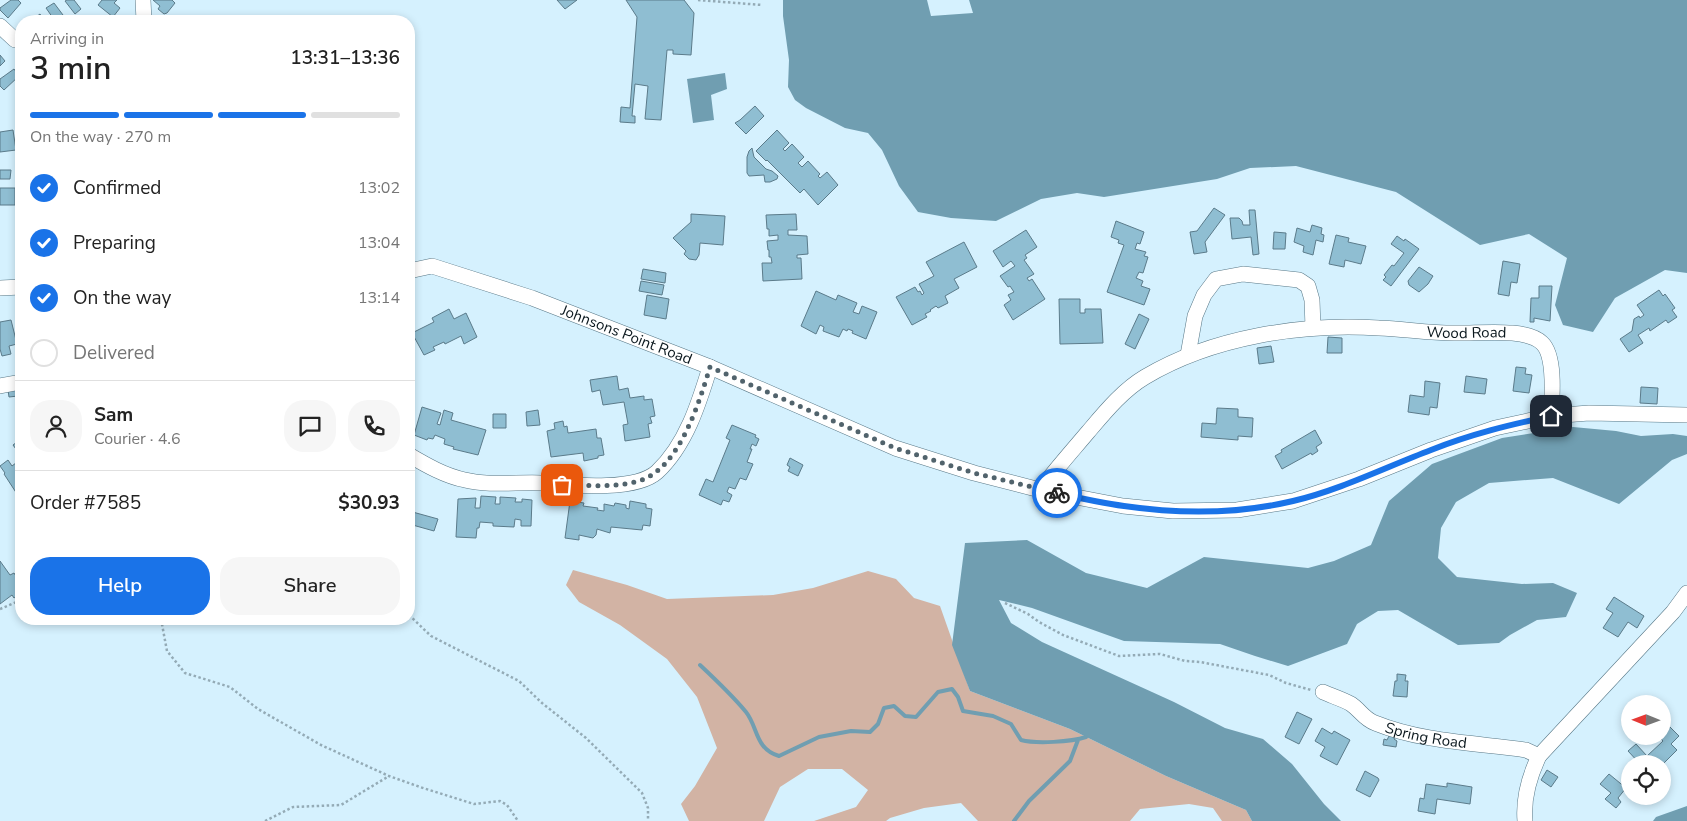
<!DOCTYPE html>
<html lang="en">
<head>
<meta charset="utf-8">
<style>
  :root { --surface:#fff; --page:#f6f6f6; --text:#222; --muted:#767676; --line:#e0e0e0; --accent:#1a73e8 }
  body { margin:0; font-family:"Nunito Sans",sans-serif; background:var(--page); color:var(--text); height:100vh; display:flex; flex-direction:column; font-size:19px; white-space:nowrap }
  * { box-sizing:border-box; margin:0 }
  p { font-size:16px; color:var(--muted) }
  .icon { flex:none; width:28px; height:28px; fill:none; stroke:currentColor; stroke-width:2; stroke-linecap:round; stroke-linejoin:round }
  .map { position:relative; flex:1; overflow:hidden }
  .sheet { position:absolute; left:15px; top:15px; width:400px; height:610px; display:flex; flex-direction:column; background:var(--surface); border-radius:20px; box-shadow:0 2px 8px #0003 }
  .sheet>* { flex:none }
  .needle { width:32px; rotate:271deg }
  .buttons { position:absolute; left:1621px; top:695px; display:grid; gap:10px }
  .buttons a { display:grid; place-items:center; width:50px; height:50px; border-radius:50%; background:var(--surface); box-shadow:0 2px 8px #0003; font-size:25px }
  .pin { position:absolute; display:grid; place-items:center; width:42px; height:42px; color:#fff; margin:-21px; border-radius:10px; box-shadow:0 2px 8px #0006 }
  .courier { position:absolute; display:grid; place-items:center; width:50px; height:50px; margin:-25px; border:4px solid #1a73e8; border-radius:50%; background:#fff; color:#222; box-shadow:0 1px 6px #0007 }
  .head em { font-style:normal; font-weight:600 }
  .head div { display:flex; flex-direction:column-reverse }
  .head { display:flex; align-items:center; justify-content:space-between; height:85px; padding:0 15px }
  h1 { font-size:32px; font-weight:600; line-height:38px }
  .bar { display:grid; grid-template-columns:repeat(4,1fr); gap:8px 5px; align-content:center; height:60px; padding:0 15px }
  .bar i { height:6px; border-radius:4px; background:var(--line) }
  .bar .selected { background:var(--accent) }
  .bar p { grid-column:span 4 }
  .line { display:flex; align-items:center; gap:12px; padding:0 15px; border-top:1px solid var(--line) }
  .line div { flex:1 }
  .round { display:grid; place-items:center; flex:none; width:52px; height:52px; border-radius:20px; background:var(--page) }
  ol { padding:0 15px; list-style:none }
  li { display:flex; align-items:center; gap:15px; height:55px }
  li p { margin-inline-start:auto }
  li .icon { padding:5px; border-radius:50%; background:var(--accent); color:#fff; stroke-width:4 }
  li:last-child { color:var(--muted) }
  li i { width:28px; height:28px; border:2px solid var(--line); border-radius:50% }
  .cta { display:flex; gap:10px; margin-top:auto; padding:10px 15px }
  .cta a { flex:1; height:58px; border-radius:20px; background:var(--accent); color:#fff; font-size:20px; font-weight:600; line-height:58px; text-align:center }
  .cta a+a { background:var(--page); color:var(--text) }
  .map>svg:first-child { display:block }
  .green { fill:#d2b3a4 }
  .water { fill:#709eb1 }
  .lines { fill:none; stroke-linecap:round; stroke-linejoin:round }
  .stream { stroke:#709eb1; stroke-width:4 }
  .building { fill:#8fbed2; stroke:#5b7b8a }
  .minor-casing { stroke:#587887; stroke-width:16 }
  .path { stroke:#94abb6; stroke-width:2.5; stroke-dasharray:2.5 2.5; stroke-linecap:butt }
  .minor { stroke:#fff; stroke-width:15 }
  .done { stroke:#51636c; stroke-width:5; stroke-dasharray:0 9 }
  .route { stroke:#1a73e8; stroke-width:6 }
  .labels { text-anchor:middle; stroke-width:5; stroke-linejoin:round; paint-order:stroke }
  .street-label { font-size:15px; fill:#0a171d; stroke:#f4fbfe }
</style>
</head>
<body>
<div class="map">
<svg width="1687" height="821" viewBox="0 0 1687 821">
  <rect width="100%" height="100%" fill="#d5f1fe"/>
  <path class="green" d="M573,570l54,15 40,14 106,-4 40,-7 55,-17 28,8 18,19 26,8 30,85 100,38 96,47 80,34 6,11h-30l-9,-13 -24,-4 -49,5 -10,12h-152l-17,-18 -37,5 -34,10 -4,3h-72l42,-14 12,-17 -26,-21h-34l-28,18 -16,34h-75l-8,-17 14,-18 22,-38 -20,-51 -30,-38 -47,-34 -41,-23 -13,-17z"/>
  <path class="water" d="M783,0h144l4,16 42,-3 -4,-13h718v273l-22,-3 -50,28 -22,34 -30,-7 -8,-20 12,-47 -38,-24 -49,11 -84,-53 -100,-26 -46,2 -33,11 -113,18 -27,-4 -36,6 -45,22 -45,-3 -33,-6 -19,-26 -17,-36 -14,-17 -23,-5 -39,-20 -11,-8 -7,-13 1,-27 -6,-44z
    M725,73l2,16 -16,6 3,25 -21,3 -6,-44z
    M1573,427l43,4 25,5 32,-2 14,2v18l-15,6 -53,44 -66,-26 -64,5 -33,19 -15,26 -3,30 19,19 65,7 31,-1 24,10 -11,24 -29,3 -27,15 -11,8 -41,2 -60,-35 -20,1 -21,13 -10,20 -59,22 -33,-10 -35,-12 -96,-3 -92,-33 -33,-8 12,23 31,19 132,60 51,26 38,11 29,25 32,40 17,17h-89l-6,-11 -80,-34 -96,-47 -100,-38 -18,-46 13,-102 62,-3 59,33 61,15 57,-31 104,11 26,-7 37,-16 18,-44 43,-37 70,-26z
    M1687,806v15h-34l3,-4z"/>
  <g class="lines">
    <path class="stream" d="M700,665c16,15 32,30 46,47 12,15 9,37 33,44l40,-19 32,-6 19,1 8,-8 6,-16 10,-2 11,10 11,1 22,-25 14,-3 6,8 5,14 30,5 18,8 10,16c15,4 50,2 65,-3
      M1014,821l15,-20 41,-40 8,-21"/>
  </g>
  <path class="building" d="M11,0h7l3,3 -13,15 -8,-8v-2z
    M67,0h7l7,9 -6,5 -10,-13z
    M102,0h15l-3,3 6,5 -7,9 -15,-12z
    M153,0h19l3,3 -8,10 -3,1 -6,-5 2,-3z
    M557,0h20l-12,9z
    M626,0h58l10,13 -3,42 -18,-1v-4h-6l-6,70 -16,-1 3,-33 -13,-2 -3,32h3v7l-15,-1 1,-15 9,1 7,-91z
    M54,3l12,16 -4,2h-7l-9,-13z
    M40,14l4,7h-11l-1,-1z
    M0,55l5,6 -5,5z
    M14,69l5,7 -15,14 -4,-4v-7z
    M755,106l9,10 -18,18 -11,-11 5,-3z
    M13,130l3,20 -16,2v-20z
    M777,130l12,13 -6,6 2,2 7,-7 12,13 -6,6 4,4 6,-6 12,13 -2,2 2,2 7,-6 11,13 -20,20 -14,-16 -4,4 -33,-33 -1,1 -10,-10z
    M752,148l2,9 12,12 6,2 6,5 -1,3 -7,3h-5l-1,-7 -15,1 -2,-3v-16l2,-6z
    M0,170h11l-1,9h-10z
    M0,188h15v17h-15z
    M1214,208l11,7 -20,27 2,10 -13,2 -4,-22 7,-1z
    M1249,210h6l4,44 -6,1 -2,-18 -19,2 -2,-21h9l3,3 1,4h7z
    M691,214l34,2 -2,29 -23,-2 -1,12 -3,5 -7,-1 -5,-5 2,-3 -13,-13 18,-16z
    M796,214l1,16h-9v5l19,1 1,18 -11,1v3h4l1,21 -39,2 -1,-18h10l-1,-6h-2v-7h-1l-1,-9 11,-1v-5l-9,1v-7h-2l-1,-14z
    M1116,221l28,11 -4,12 -3,-1 -2,6 11,3 -2,4 4,1 -5,16 -4,-1 -3,6 7,3 -2,5 9,3 -6,16 -37,-13 17,-47 -6,-2 1,-3 -8,-3z
    M1312,225l10,3 -1,6 3,1 -1,7 -7,-2 -3,15 -10,-3 1,-6 -10,-4 3,-14 13,4z
    M1026,230l11,17 -12,8 2,3 -3,2 10,14 -7,4 2,3 3,-2 13,20 -32,21 -9,-15 7,-5 -3,-5 6,-3 -4,-6 -2,1 -8,-11 15,-10 -4,-5 -8,6 -10,-16z
    M1274,232l12,1 -1,16h-12z
    M1336,235l13,3 -1,4 18,4 -5,18 -16,-4 -1,7 -15,-3z
    M1397,236l7,5 1,-2 14,10 -28,37 -8,-6 3,-3 -2,-2 8,-10 2,1 10,-13 -13,-9z
    M964,242l13,25 -23,12 5,9 -14,8 3,7 -10,5 -2,-2 -6,4 1,1 -6,3 2,3 -15,8 -16,-28 19,-10 3,5 2,-1 2,4 2,-2 -5,-9 15,-8 -8,-14z
    M1503,261l17,3 -3,19 -6,-1 -2,14 -11,-2z
    M1419,267l14,9 -5,8 -9,8 -10,-7 -1,-4z
    M643,269l23,4 -1,10 -24,-4z
    M641,281l23,4 -2,10 -23,-4z
    M1539,286h13l-2,35 -16,-3v4h-4l1,-24h8z
    M1659,290l4,6 2,-2 10,14 -3,2 5,7 -9,6 -2,-3 -16,11 -1,-3 -11,7 5,8 -14,9 -9,-13 12,-8 2,-12 5,-3 1,2 4,-3 -7,-10z
    M816,291l20,9 2,-5 19,8 -4,9 6,2 3,-8 15,6 -11,27 -14,-6 1,-2 -5,-2 -1,2 -4,-2 -4,8 -16,-6 1,-4 -4,-2 -4,9 -15,-8z
    M647,295l22,4 -3,20 -22,-4z
    M1059,299h21v14h5v-4h16l2,34 -43,1z
    M449,309l5,10 12,-6 11,24 -13,7 -3,-8 -16,8 -1,-2 -11,5 2,3 -11,5 -12,-22 22,-11 -2,-4z
    M1139,314l10,5 -14,30 -10,-5z
    M11,320l6,24 -8,2 2,8 -9,2 -2,-7v-27z
    M1328,337l14,1v15h-15z
    M1271,346l3,16 -15,2 -2,-16z
    M1516,367l10,1 -1,6 7,1 -3,18 -16,-2z
    M617,376l2,14 9,-2 2,10 14,-2v4l8,-1 3,17 -5,1 2,6 -4,1 2,13 -25,4 -2,-16 5,-1 -4,-22 -21,3 -3,-15 -8,2 -2,-12z
    M1466,376l21,3 -2,15 -21,-2z
    M1425,381l15,2 -3,25 -7,-1 -1,8 -21,-3 2,-17 14,2z
    M1641,387l17,1 -1,16 -17,-1z
    M17,388l1,8 -9,1 -1,-7z
    M422,407l19,6 -4,11 3,1 4,-15 9,3 -2,7 35,10 -8,25 -25,-6 1,-2 -10,-3 1,-5 -10,-4 -2,4 -5,-1 -1,2 -13,-5z
    M1217,408l21,1v8l15,1 -1,19 -14,-1v4l-37,-3 1,-14 14,1z
    M538,410l2,15 -13,1 -1,-14z
    M493,414h13v14h-13z
    M563,421l1,6 3,-1 1,7 28,-4 1,9h4l3,17 -6,1v2l-14,3 -1,-8 -32,4 -4,-26 8,-2 -1,-6z
    M732,425l24,10 -1,2 4,2 -3,7 -4,-2 -2,5h2l-5,13 6,2 -7,16 -6,-2 -5,11 -6,-2 -2,5 5,3 -3,7 -6,-2 -2,5 -22,-10 7,-16 7,3 17,-42 -4,-2z
    M1315,430l7,13 -6,4 2,4 -6,4 -1,-2 -29,16 -7,-13 7,-4 -1,-2z
    M21,439v17l-8,-11z
    M790,458l13,7 -5,11 -10,-5 2,-4 -3,-2z
    M21,459v31l-4,4 -13,-20 1,-1 -5,-7 8,-6 4,6z
    M481,496l15,1 -1,7h5v-7l16,1 -1,4h7v-3l10,1 -1,26h-10v-6l-6,-1 -1,8 -21,-1v-3l-13,-1 -1,6h-2l-1,10 -20,-1 2,-38 18,-1 -1,10h5z
    M570,501l14,2 -1,3 15,2 -1,2 7,1v-7l10,2 1,-3 11,2v3l3,1 1,-8 16,3v4l6,1 -2,17 -7,-1 -1,5 -31,-3 -1,6 -13,-4 -1,6 -3,3 -14,-3v5l-14,-2z
    M409,511l29,8 -4,12 -25,-7z
    M0,561l10,14 4,-2 7,11v9l-7,5 -2,-3 -12,9z
    M1614,597l30,19 -7,12 -9,-6 -10,15 -15,-9 10,-15 -7,-4z
    M1397,674l9,1 -1,6h3l-1,16 -14,-1 2,-15h2z
    M1297,712l15,7 -13,25 -14,-7z
    M1662,719l17,17 -8,8 6,6 -15,15 -6,-1 -4,-4 -4,4h-8l-12,-13 8,-7 11,12 16,-15 -5,-5h4z
    M1322,728l10,6 2,-3 16,9 -13,25 -17,-9 5,-9 -10,-6z
    M1389,736h6l-1,3 3,2 -1,6 -13,-2 1,-6 3,1z
    M1547,770l11,7 -7,10 -10,-7z
    M1365,771l13,7 1,2 -9,17 -14,-7z
    M1609,774l17,14 -8,10 3,4 -5,6 -11,-9 6,-6 -11,-9z
    M1447,783l25,4 -2,17 -33,-5 -2,15 -17,-3 2,-13 4,1 2,-15 21,3z"/>
  <g class="lines">
    <defs>
      <g id="minor">
        <path d="M143,0l1,21"/>
        <path d="M0,26l15,14"/>
        <path id="s1" d="M409,271l23,-5 100,32 178,69 185,81 79,25 66,17 83,16 50,5 64,-1 56,-9 66,-22 72,-29 64,-22 56,-12 38,-3 98,2"/>
        <path d="M0,288l21,-1"/>
        <path d="M1188,355l7,-39 9,-21 12,-16 27,-5 56,6 9,6 4,14 1,28"/>
        <path d="M0,386l21,-4"/>
        <path d="M409,455c17,10 36,21 56,25 24,6 51,2 76,3 28,2 94,9 116,-11 29,-27 42,-69 53,-105"/>
        <path id="s2" d="M1040,490c15,-20 32,-39 48,-58 17,-20 35,-42 57,-55 67,-40 157,-54 234,-49 25,1 50,5 75,5 23,1 71,-6 88,10 14,13 10,56 9,73"/>
        <path id="s3" d="M1323,692c9,4 19,7 28,12 9,6 13,15 24,19 47,19 101,20 151,27l13,6"/>
        <path d="M1525,821c-2,-23 4,-44 14,-65l134,-144 14,-19"/>
      </g>
    </defs>
    <use href="#minor" class="minor-casing"/>
    <path class="path" d="M698,0l64,5
      M1005,603l23,11 11,8 24,13 56,21 41,-2 25,7 15,1 69,13 17,8 25,7
      M0,609l21,-9
      M409,615l22,21 88,45 23,22 44,35 56,55 6,15v13
      M161,619l6,32 18,22 45,14 28,22 63,36 68,31 31,11 54,17 26,-3 7,4 11,16
      M265,821l28,-14 48,-2 48,-29"/>
    <use href="#minor" class="minor"/>
  </g>
  <g class="lines">
    <path class="done" d="M562,485c25,0 53,3 77,-4 40,-12 60,-78 71,-114l185,81 79,25 83,20"/>
    <path class="route" d="M1057,493c22,5 44,10 67,13 55,8 114,8 169,-5 47,-11 93,-34 138,-51 40,-16 78,-25 120,-34"/>
  </g>
  <g class="labels">
    <g class="street-label">
      <text dy="5" stroke="none"><textPath href="#s2" startOffset="485">Wood Road</textPath></text>
      <text dy="5" stroke="none"><textPath href="#s1" startOffset="230">Johnsons Point Road</textPath></text>
      <text dy="5" stroke="none"><textPath href="#s3" startOffset="114">Spring Road</textPath></text>
    </g>
  </g>
</svg>
<div class="buttons">
<a><svg class="needle" viewBox="-14 -14 28 28"><path d="M0-13l5 13h-10z" fill="#e53935"/><path d="M0 13l5-13h-10z" fill="#767676"/></svg></a>
<a><svg class="icon" aria-label="locate" viewBox="0 0 24 24"><circle cx="12" cy="12" r="6"/><path d="M12 2v4M12 18v4M2 12h4M18 12h4"/></svg></a>
</div>
<div class="pin" style="left:562px;top:485px;background:#ea580c"><svg class="icon" aria-label="bag" viewBox="0 0 24 24"><path d="M5 8h14l-1 12H6zM9 8a3 3 0 0 1 6 0"/></svg></div>
<div class="pin" style="left:1551px;top:416px;background:#1f2937"><svg class="icon" aria-label="home" viewBox="0 0 24 24"><path d="M3 11l9-7 9 7M6 9v11h12V9"/></svg></div>
<div class="courier" style="left:1057px;top:493px"><svg class="icon" aria-label="bike" viewBox="0 0 24 24"><circle cx="6" cy="16" r="4"/><circle cx="18" cy="16" r="4"/><path d="M6 16l4-8h5l3 8M10 8l3 8H6M13 5h3"/></svg></div>
<section class="sheet">
<div class="head"><div><h1>3 min</h1><p>Arriving in</p></div><em>13:31–13:36</em></div>
<div class="bar"><i class="selected"></i><i class="selected"></i><i class="selected"></i><i></i><p>On the way · 270 m</p></div>
<ol>
<li><svg class="icon" aria-label="check" viewBox="0 0 24 24"><path d="M5 12l5 5 9-10"/></svg>Confirmed<p>13:02</p></li>
<li><svg class="icon" aria-label="check" viewBox="0 0 24 24"><path d="M5 12l5 5 9-10"/></svg>Preparing<p>13:04</p></li>
<li><svg class="icon" aria-label="check" viewBox="0 0 24 24"><path d="M5 12l5 5 9-10"/></svg>On the way<p>13:14</p></li>
<li><i></i>Delivered</li>
</ol>
<div class="line" style="height:90px"><a class="round"><svg class="icon" aria-label="person" viewBox="0 0 24 24"><circle cx="12" cy="8" r="4"/><path d="M4 21q1-7 8-7t8 7"/></svg></a><div><b>Sam</b><p>Courier · 4.6</p></div><a class="round"><svg class="icon" aria-label="chat" viewBox="0 0 24 24"><path d="M4 5h16v11H9l-5 4z"/></svg></a><a class="round"><svg class="icon" aria-label="phone" viewBox="0 0 24 24"><path d="M5 4h4l2 5-3 2q2 4 5 5l2-3 5 2v4C11 20 4 13 5 4z"/></svg></a></div>
<div class="line" style="height:65px"><div>Order #7585</div><b>$30.93</b></div>
<div class="cta"><a>Help</a><a>Share</a></div>
</section>
</div>
</body>
</html>
